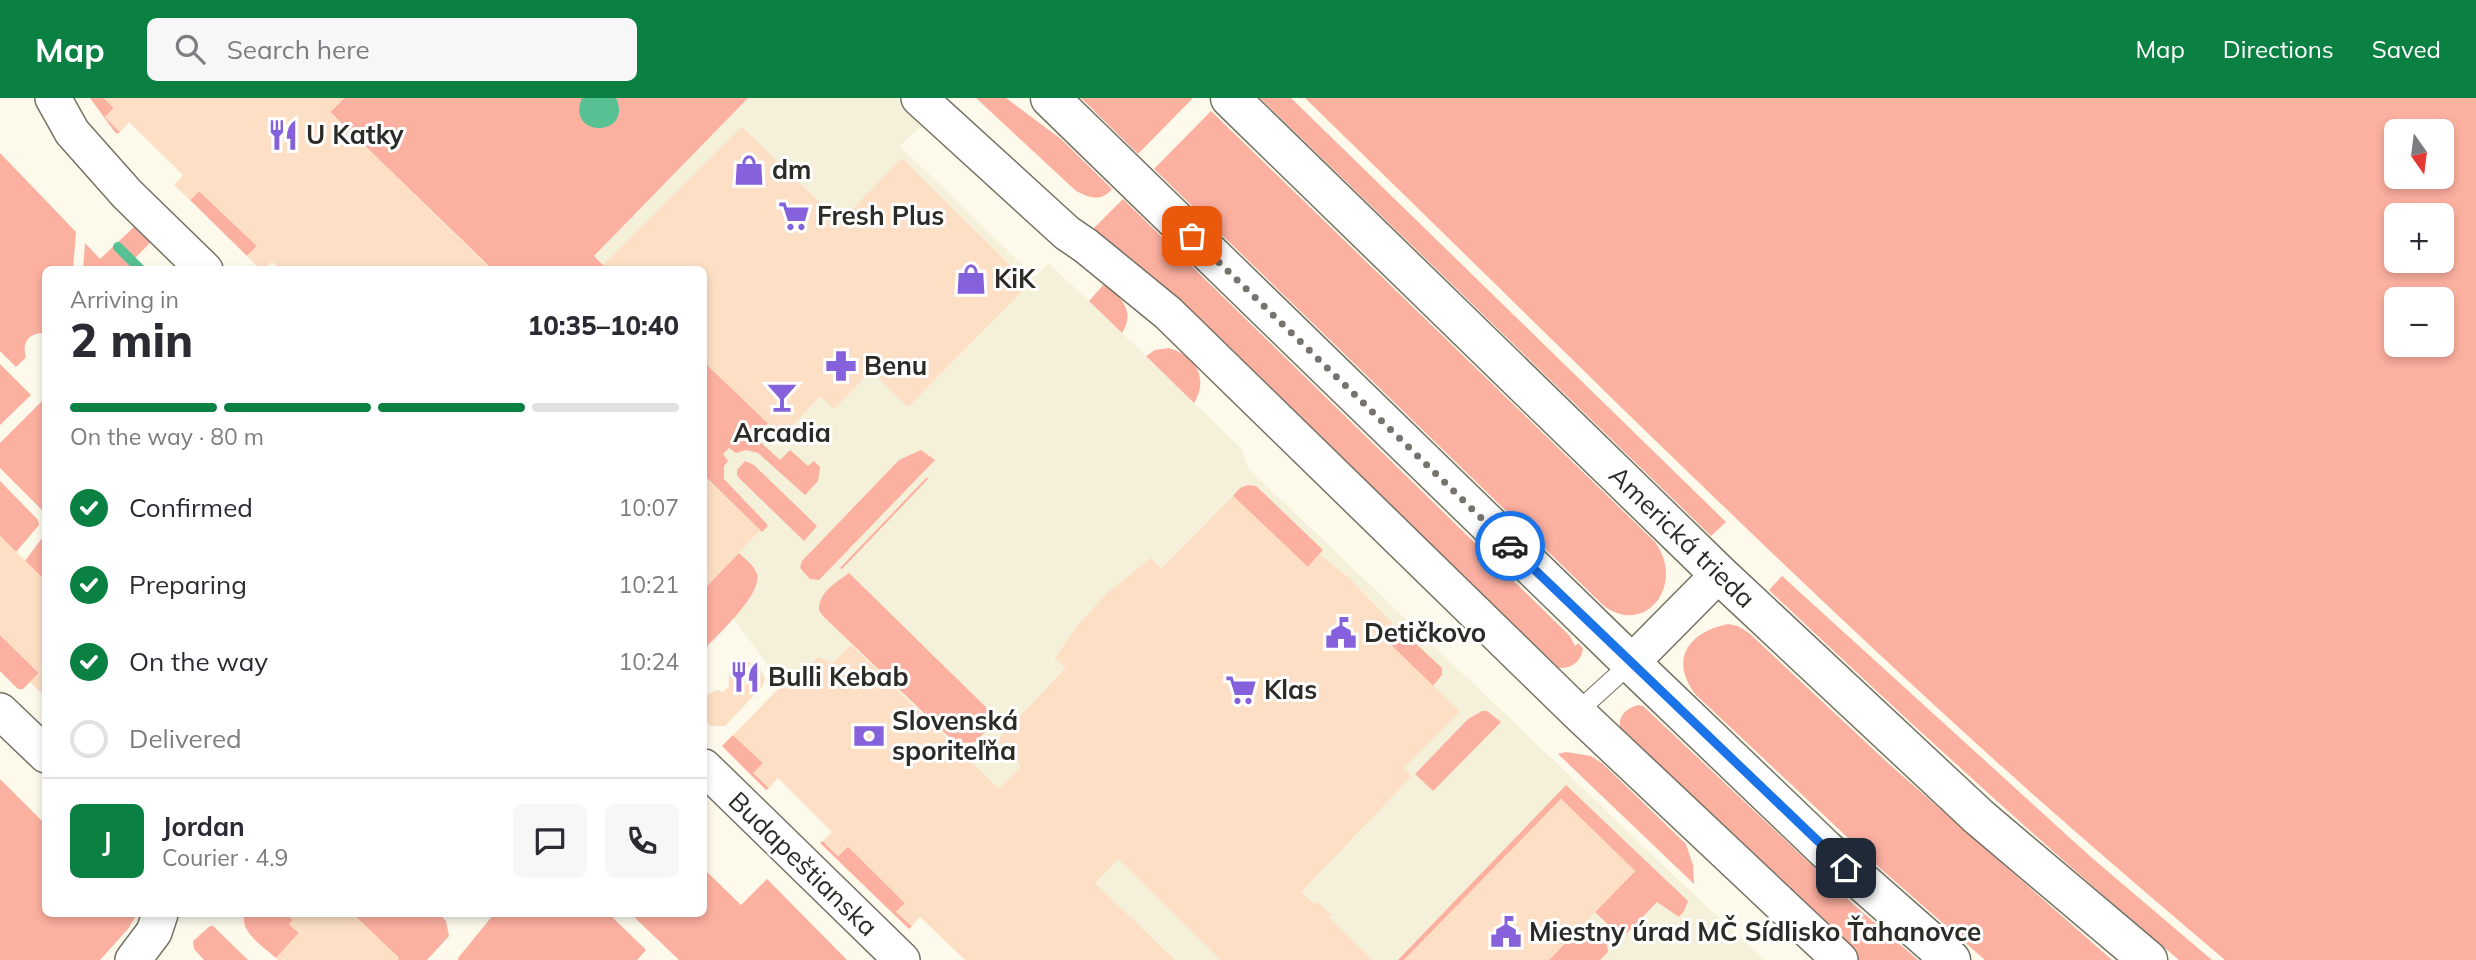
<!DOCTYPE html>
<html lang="en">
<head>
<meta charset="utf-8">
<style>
  :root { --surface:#fff; --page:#f7f7f7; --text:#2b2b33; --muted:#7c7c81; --line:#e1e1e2; --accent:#0b8043 }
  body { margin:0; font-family:Mulish,sans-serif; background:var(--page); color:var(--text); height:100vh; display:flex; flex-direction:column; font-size:26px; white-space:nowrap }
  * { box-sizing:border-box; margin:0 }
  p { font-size:23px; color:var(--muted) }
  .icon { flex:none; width:38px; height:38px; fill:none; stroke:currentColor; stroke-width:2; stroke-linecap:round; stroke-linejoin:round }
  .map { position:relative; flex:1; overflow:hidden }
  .panel { position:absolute; left:42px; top:168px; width:665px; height:651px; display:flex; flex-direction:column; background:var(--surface); border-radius:10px; box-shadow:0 4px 10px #0003 }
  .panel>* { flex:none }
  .needle { width:46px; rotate:166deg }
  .buttons { position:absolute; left:2384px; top:21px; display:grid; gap:14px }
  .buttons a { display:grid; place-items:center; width:70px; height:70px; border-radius:10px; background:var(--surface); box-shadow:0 4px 10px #0003; font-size:35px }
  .pin { position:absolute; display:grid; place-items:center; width:60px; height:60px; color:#fff; margin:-30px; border-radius:14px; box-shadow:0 4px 10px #0006 }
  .courier { position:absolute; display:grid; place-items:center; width:70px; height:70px; margin:-35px; border:5px solid #1a73e8; border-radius:50%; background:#fff; color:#222; box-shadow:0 2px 9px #0007 }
  .headline em { font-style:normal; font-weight:800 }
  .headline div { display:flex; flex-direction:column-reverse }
  .headline { display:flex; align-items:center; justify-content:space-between; height:119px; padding:0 28px }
  h1 { font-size:46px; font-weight:800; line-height:52px }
  .bar { display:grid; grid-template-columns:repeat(4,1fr); gap:10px 7px; align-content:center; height:84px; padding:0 28px }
  .bar i { height:9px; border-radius:5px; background:var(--line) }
  .bar .current { background:var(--accent) }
  .bar p { grid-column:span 4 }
  .line { display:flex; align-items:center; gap:18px; padding:0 28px; border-top:2px solid var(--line) }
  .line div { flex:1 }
  .round { display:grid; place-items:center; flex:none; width:74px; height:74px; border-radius:10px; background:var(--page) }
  ol { padding:0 28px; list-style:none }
  li { display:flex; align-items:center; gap:21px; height:77px }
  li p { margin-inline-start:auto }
  li .icon { padding:7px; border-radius:50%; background:var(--accent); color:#fff; stroke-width:4 }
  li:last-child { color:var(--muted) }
  li i { width:38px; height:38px; border:4px solid var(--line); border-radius:50% }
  header { display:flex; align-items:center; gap:42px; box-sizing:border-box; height:98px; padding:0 35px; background:var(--accent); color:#fff }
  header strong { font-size:33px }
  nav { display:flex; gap:38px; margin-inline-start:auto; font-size:24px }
  .search { width:490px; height:63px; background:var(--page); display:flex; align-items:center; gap:18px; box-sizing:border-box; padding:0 24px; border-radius:10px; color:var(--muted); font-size:26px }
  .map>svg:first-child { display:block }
  .built { fill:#f5f0da }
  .green { fill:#fcb0a0; fill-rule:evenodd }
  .water { fill:#58c194 }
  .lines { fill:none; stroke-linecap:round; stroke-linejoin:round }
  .stream { stroke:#58c194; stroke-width:10 }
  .building { fill:#fcdfc4 }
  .service-casing { stroke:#747264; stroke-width:20 }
  .minor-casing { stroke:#747264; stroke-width:38 }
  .tertiary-casing { stroke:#747264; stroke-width:41 }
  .service { stroke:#fff; stroke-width:18 }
  .minor { stroke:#fff; stroke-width:35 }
  .tertiary { stroke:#fff; stroke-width:38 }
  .done { stroke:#75736b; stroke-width:7; stroke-dasharray:0 12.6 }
  .route { stroke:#1a73e8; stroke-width:9 }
  .labels { text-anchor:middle; stroke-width:6; stroke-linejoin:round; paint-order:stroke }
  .poi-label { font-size:26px; font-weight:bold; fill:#2c2b26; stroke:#fff; text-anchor:start }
  .street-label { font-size:26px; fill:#2c2b26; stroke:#fff }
</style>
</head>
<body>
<header>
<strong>Map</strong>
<div class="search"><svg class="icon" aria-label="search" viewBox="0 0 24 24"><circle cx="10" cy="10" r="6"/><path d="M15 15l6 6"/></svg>Search here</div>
<nav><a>Map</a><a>Directions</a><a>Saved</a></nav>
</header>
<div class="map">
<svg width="2476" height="862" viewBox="0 0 2476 862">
  <rect width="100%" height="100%" fill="#fdfaeb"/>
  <path class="built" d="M748,0h151l31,29 -11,1 -19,18 135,131 13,-14 41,38 152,147 7,20 460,440 57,52h-699l-283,-276 -79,-103v-311l-96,-1 -14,-13z"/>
  <path class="green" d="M90,0h14l10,10 -9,9 15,15 -3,2 -3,-3z
    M344,0h404l-154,158 14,14 -116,-1 -162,-157z
    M976,0h30l55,41 51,50c-11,13 -22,9 -36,2z
    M1081,0h112l-55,56z
    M1260,0h31l435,424 -15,14z
    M1305,0h1171v862h-251c-95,-81 -190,-162 -281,-246 -218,-200 -427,-410 -639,-616zM2441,33v46h-45v-46zM2441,117v46h-45v-46zM2396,201h45v46h-45z
    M1211,13l444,431c31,42 -9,95 -51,64l-450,-437z
    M0,55l76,79 -3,37 -27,1 -1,63c-15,-1 -24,9 -19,24l-10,10 -16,-16z
    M199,93l58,55 -10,10 -57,-56z
    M1123,101l447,437 5,10 3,-3 5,5c-1,14 -14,23 -28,19l-374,-363 -88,-75z
    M135,128l3,3 3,-2 12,13 -19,19 11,10 -62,1 2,-27 15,16z
    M1105,185c16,15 31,28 17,50l-33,-32z
    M1169,250c27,8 40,31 25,55l-48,-47 9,-6z
    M704,264l64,61 -13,14 25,23 10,-10 18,16 6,-5 6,6 -2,14 -13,14 -47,-42 -12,-3 -10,3 -7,-5 -6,6 5,7 -4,5v13l42,44 2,3 -6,6 -58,-57z
    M0,266l31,31 -31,30z
    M45,300v115l-45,-45v-25z
    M921,352l14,10 -116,120 -9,-1 -10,-11 2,-7 97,-101z
    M745,363l9,4 63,61 -13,15 -64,-62 -3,-4v-5z
    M927,379l1,2 -86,90 -2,-1z
    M0,383l38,39 1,5 -23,27 -16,-16z
    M1248,387l8,1 67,64 -15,17 -75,-71 7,-8z
    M45,436v47l-20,-20z
    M739,455c6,6 15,12 18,21 6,20 -40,61 -53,76v-61z
    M849,475l149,146 -23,23 -11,1 -16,-7 -125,-120 -4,-6c0,-19 17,-27 30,-37z
    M1782,478l310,282 120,102h-33c-141,-119 -276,-243 -410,-370z
    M1728,526l10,2 11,7 140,131 223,196h-127l-104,-91 -186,-175c-26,-35 -6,-62 33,-70z
    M1402,533l40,37v7l-9,11 -44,-43z
    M0,537l39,38 -16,16h-5l-18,-18z
    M1638,607l5,1 211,199 64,55h-63l-234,-230c-5,-12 5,-22 17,-25z
    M1482,613h5l14,11 -68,69 -18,-17 53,-55z
    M733,637l30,28 -9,10 15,15 -3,2 -44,-44z
    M1566,654l25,4 12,8 83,80 7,21 1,19 -136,-130z
    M0,681l45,45 1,90h91l-9,15 -28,31h-100z
    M1566,687l122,116 -4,10 -5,6 -22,-15 -31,32h-8l-23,-22 40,-41 -74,-72 -157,161h-6z
    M823,743l15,15 10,-10 57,57 -9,9 16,14 -3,3 -89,-86z
    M704,771l37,36 26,-26 80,81h-168l-48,-46h73z
    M245,816h41l7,6 -3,5 9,8 -23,25c-12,-11 -38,-27 -31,-44z
    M353,816h86l7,7 3,15 -22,24h-30l2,-2z
    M494,816h115l37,36 -9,10h-179v-2z
    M1584,826l23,21 1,7 -8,8h-51z
    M210,828h3l35,34h-44l-10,-11 -1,-8z"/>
  <path class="water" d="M582,0h34c18,39 -51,41 -34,0z"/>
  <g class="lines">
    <path class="stream" d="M118,149l23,23"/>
  </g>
  <path class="building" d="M104,0h240l-14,14 162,158h-212l-8,-8 -8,8h-3l-14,-14 10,-10 -58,-55 -9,9 -16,-15 9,-10 -54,-53 -9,10 -15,-15 9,-9z
    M742,29l98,95 62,-64 127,126 -121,123 -37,-36 -37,38 -14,-13 -38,41 -78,-75v-92h-96l-5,-5z
    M704,377l56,55 -56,59z
    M1233,398l75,71 11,-13 30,24 46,48 -12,12 77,73 -56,57 8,8 -111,116 13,12 3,-3 14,14 -3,2 45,43h-152l-103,-101 -23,24 80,77h-210l-45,-43 -8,9 -16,-14 9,-9 -58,-57 -9,10 -15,-15 9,-9 -54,-54 -9,10 -16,-15 10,-10 -30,-28 50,-51 5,5 30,-32 6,2 7,6 20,-20 148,144 22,-23 -25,-25 70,-73 -11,-10 23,-33 30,-33 43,-34 10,11z
    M0,438l46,45v117l-16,-16 9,-9 -39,-38z
    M746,563l13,5 6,13 -2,7 -38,40h-15l-6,-7v-23l13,-6 7,2 5,-6v-14l10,-10z
    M1561,701l74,72 -86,89h-145z
    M286,816h67l46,44 -2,2h-119l-2,-2 23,-25 -10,-9 4,-4z"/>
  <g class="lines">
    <defs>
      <path id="service" d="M1577,614l54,-49"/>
      <path id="minor" d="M53,0l19,34 55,62 78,76
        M919,0l148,135 19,13 82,67 409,399 263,248
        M1631,565l88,-89
        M0,613l46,44
        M704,669l198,193
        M133,862l21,-28 6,-18"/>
      <path id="tertiary" d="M1050,0l581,565 194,186 126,111
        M1230,0l489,476 260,243 169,143"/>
    </defs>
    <use href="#service" class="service-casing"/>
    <use href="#minor" class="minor-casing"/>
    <use href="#tertiary" class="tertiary-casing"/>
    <use href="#service" class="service"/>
    <use href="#minor" class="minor"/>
    <use href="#tertiary" class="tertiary"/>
  </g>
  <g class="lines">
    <path class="done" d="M1192,138l318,310"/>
    <path class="route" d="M1510,448l336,322"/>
  </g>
  <defs>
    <symbol id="restaurant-bare" viewBox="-9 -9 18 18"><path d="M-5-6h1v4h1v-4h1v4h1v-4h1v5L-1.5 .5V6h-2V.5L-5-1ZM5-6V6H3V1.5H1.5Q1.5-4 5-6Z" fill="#8561db" stroke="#fff" stroke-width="2.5" paint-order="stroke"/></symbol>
    <symbol id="shop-bare" viewBox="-9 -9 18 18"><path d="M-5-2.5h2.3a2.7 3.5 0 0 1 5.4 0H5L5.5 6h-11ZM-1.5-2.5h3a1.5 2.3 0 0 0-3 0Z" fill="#8561db" stroke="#fff" stroke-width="2.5" paint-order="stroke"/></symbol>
    <symbol id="supermarket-bare" viewBox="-9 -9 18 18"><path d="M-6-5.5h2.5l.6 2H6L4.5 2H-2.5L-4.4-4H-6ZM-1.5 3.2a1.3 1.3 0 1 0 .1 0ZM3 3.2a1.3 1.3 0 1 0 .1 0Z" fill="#8561db" stroke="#fff" stroke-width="2.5" paint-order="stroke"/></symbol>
    <symbol id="pharmacy-bare" viewBox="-9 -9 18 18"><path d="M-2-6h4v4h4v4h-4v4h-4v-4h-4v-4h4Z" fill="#8561db" stroke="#fff" stroke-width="2.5" paint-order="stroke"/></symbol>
    <symbol id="bar-bare" viewBox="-9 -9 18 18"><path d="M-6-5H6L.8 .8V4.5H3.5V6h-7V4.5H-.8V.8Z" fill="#8561db" stroke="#fff" stroke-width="2.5" paint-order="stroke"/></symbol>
    <symbol id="civic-bare" viewBox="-9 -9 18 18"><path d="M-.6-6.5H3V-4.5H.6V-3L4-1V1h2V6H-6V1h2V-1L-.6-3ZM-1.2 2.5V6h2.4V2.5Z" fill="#8561db" stroke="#fff" stroke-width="2.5" paint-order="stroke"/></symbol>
    <symbol id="bank-bare" viewBox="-9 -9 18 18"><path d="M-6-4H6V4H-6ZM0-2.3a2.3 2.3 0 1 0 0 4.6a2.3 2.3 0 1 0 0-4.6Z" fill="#8561db" stroke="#fff" stroke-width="2.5" paint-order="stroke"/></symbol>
  </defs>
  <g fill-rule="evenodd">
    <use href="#restaurant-bare" x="261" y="15" width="44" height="44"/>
    <use href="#shop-bare" x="727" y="50" width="44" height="44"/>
    <use href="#supermarket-bare" x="772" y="96" width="44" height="44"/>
    <use href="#shop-bare" x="949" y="159" width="44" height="44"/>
    <use href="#pharmacy-bare" x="819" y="246" width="44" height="44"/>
    <use href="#bar-bare" x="760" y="277" width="44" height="44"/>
    <use href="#civic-bare" x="1319" y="513" width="44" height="44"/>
    <use href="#restaurant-bare" x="723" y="557" width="44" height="44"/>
    <use href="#supermarket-bare" x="1219" y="570" width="44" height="44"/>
    <use href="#bank-bare" x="847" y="616" width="44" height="44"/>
    <use href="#civic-bare" x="1484" y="812" width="44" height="44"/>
  </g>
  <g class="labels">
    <g class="poi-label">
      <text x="306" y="46">U Katky</text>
      <text x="772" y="81">dm</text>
      <text x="817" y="127">Fresh Plus</text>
      <text x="994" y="190">KiK</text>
      <text x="864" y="277">Benu</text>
      <text x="782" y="344" text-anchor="middle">Arcadia</text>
      <text x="1364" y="544">Detičkovo</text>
      <text x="768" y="588">Bulli Kebab</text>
      <text x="1264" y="601">Klas</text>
      <text x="892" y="632">Slovenská<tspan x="892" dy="30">sporiteľňa</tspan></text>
      <text x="1529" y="843">Miestny úrad MČ Sídlisko Ťahanovce</text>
    </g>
    <g class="street-label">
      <text transform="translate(1682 439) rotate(44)" y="9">Americká trieda</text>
      <text transform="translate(803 766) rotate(44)" y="9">Budapeštianska</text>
    </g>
  </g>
</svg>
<div class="buttons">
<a><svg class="needle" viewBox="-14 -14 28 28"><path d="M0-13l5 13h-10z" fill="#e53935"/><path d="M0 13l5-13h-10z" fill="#7c7c81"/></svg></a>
<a>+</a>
<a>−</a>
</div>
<div class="pin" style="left:1192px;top:138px;background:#ea580c"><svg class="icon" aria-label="bag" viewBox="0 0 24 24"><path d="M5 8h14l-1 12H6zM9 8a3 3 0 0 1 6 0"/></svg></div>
<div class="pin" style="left:1846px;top:770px;background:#1f2937"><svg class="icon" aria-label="home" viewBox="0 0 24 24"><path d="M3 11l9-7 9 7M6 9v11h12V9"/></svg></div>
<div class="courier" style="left:1510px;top:448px"><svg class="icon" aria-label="car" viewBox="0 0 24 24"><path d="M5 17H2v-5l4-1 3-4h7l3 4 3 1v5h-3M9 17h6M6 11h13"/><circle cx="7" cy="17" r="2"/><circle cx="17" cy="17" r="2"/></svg></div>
<section class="panel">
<div class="headline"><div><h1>2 min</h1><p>Arriving in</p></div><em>10:35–10:40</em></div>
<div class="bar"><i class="current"></i><i class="current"></i><i class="current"></i><i></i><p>On the way · 80 m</p></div>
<ol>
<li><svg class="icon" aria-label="check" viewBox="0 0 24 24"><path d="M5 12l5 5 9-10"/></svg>Confirmed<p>10:07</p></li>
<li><svg class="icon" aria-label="check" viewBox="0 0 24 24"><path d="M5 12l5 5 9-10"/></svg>Preparing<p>10:21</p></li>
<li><svg class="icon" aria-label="check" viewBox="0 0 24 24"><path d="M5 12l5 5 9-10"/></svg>On the way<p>10:24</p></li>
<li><i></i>Delivered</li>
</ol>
<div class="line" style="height:126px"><b class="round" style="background:var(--accent);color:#fff">J</b><div><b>Jordan</b><p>Courier · 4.9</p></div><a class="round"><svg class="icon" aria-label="chat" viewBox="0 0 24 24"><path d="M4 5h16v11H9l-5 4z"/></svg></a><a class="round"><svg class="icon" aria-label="phone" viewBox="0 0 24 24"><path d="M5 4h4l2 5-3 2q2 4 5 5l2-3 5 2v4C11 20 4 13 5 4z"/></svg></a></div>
</section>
</div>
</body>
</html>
